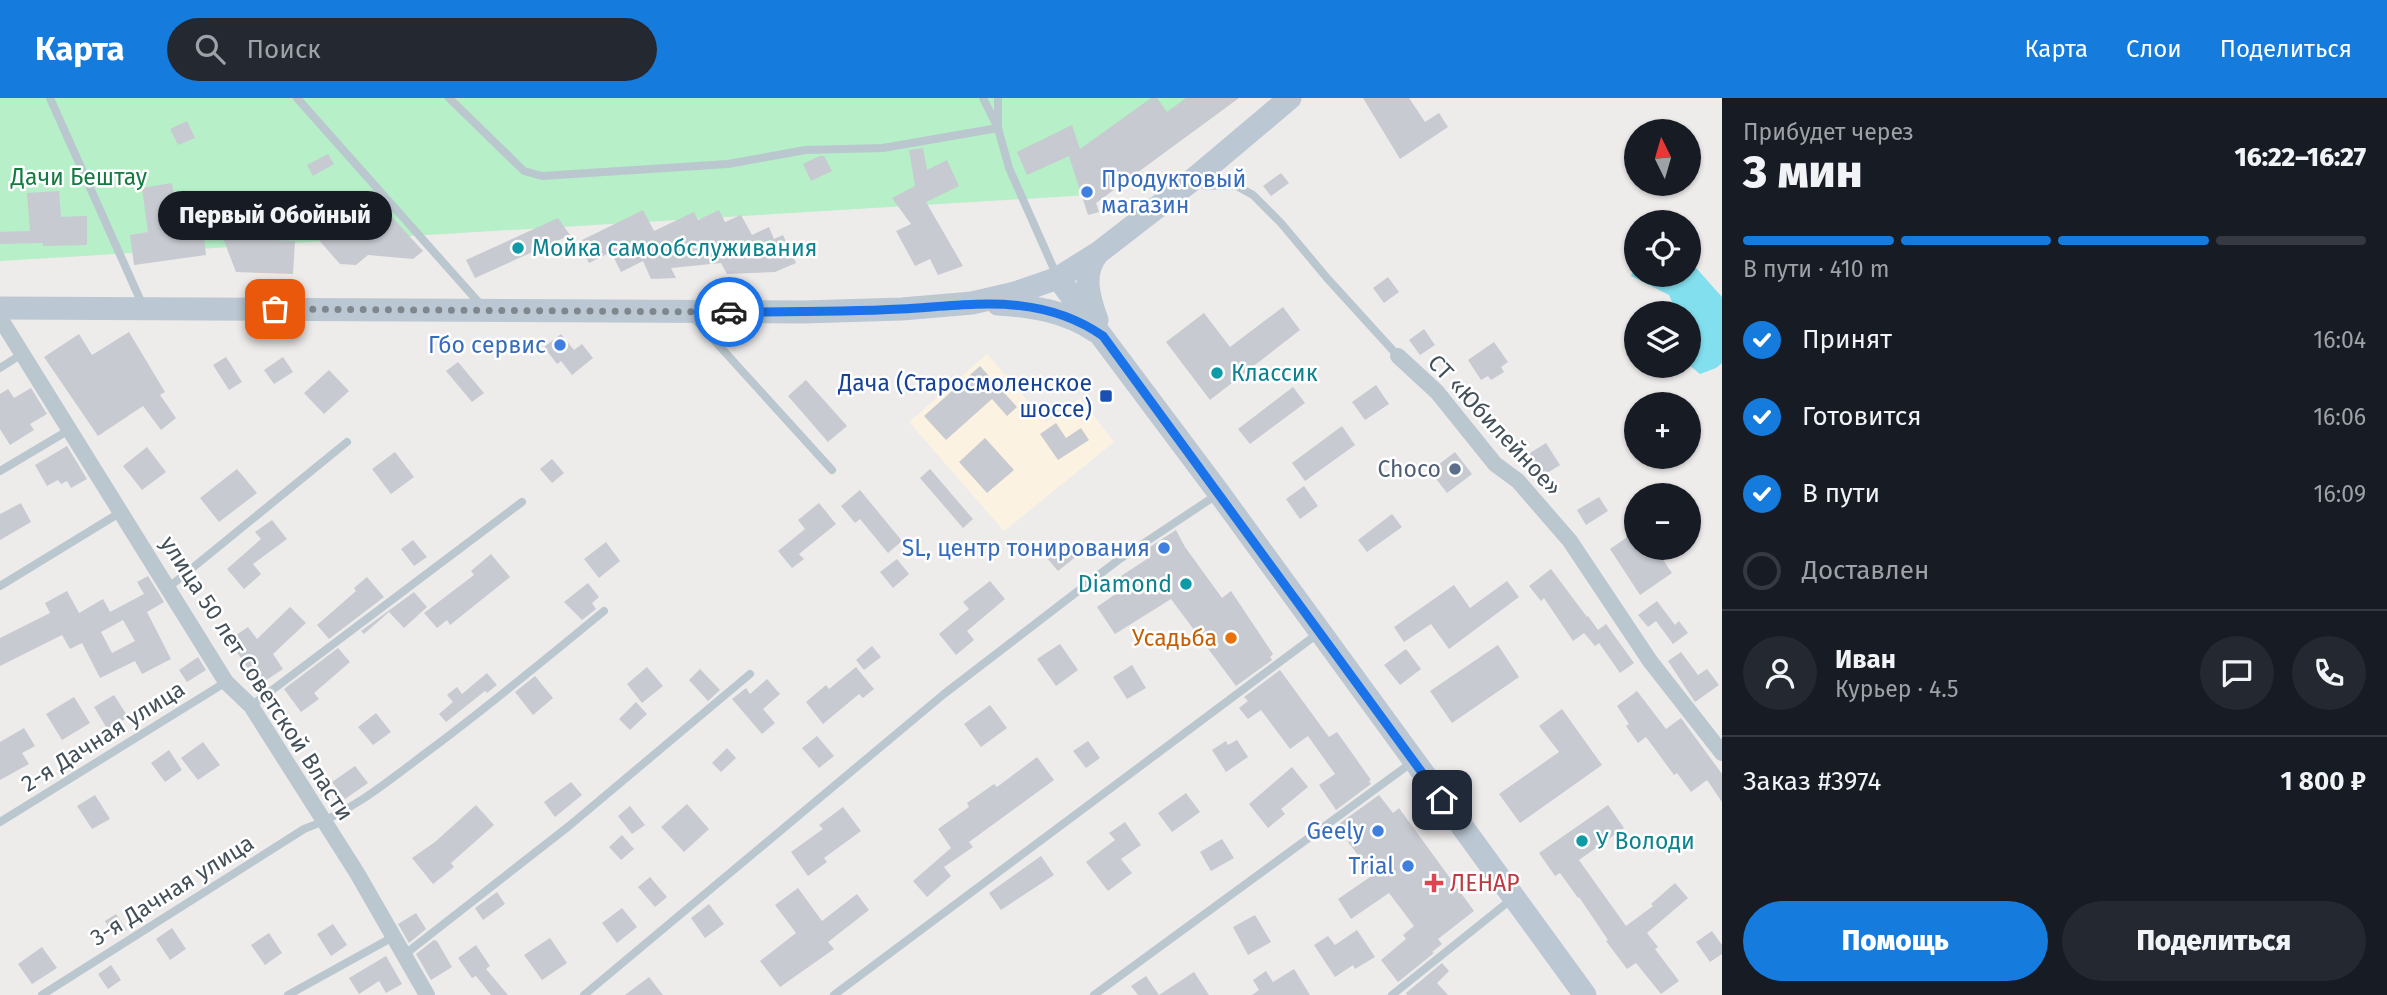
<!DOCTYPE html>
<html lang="ru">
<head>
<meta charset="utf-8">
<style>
  :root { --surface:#171b24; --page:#242831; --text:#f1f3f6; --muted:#9ea1a6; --line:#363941; --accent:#157cde }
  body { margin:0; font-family:"Fira Sans",sans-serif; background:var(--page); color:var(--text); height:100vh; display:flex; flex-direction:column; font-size:26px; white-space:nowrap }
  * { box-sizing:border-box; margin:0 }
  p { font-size:23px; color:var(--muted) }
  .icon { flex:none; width:38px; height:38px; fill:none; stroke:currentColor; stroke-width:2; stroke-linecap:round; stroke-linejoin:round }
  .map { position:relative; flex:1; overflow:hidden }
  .side { display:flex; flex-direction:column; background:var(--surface); width:665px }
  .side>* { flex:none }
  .needle { width:46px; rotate:355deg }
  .tools { position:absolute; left:1624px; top:21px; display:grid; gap:14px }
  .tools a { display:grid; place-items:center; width:77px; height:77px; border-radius:50%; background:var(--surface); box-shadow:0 2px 5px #0004; font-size:35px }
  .pin { position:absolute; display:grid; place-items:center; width:60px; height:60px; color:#fff; margin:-30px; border-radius:14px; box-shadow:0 4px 10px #0006 }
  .courier { position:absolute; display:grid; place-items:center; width:70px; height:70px; margin:-35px; border:5px solid #1a73e8; border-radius:50%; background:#fff; color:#222; box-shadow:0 2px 9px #0007 }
  .bubble { position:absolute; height:49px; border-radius:24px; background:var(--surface); box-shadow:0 2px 5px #0004; font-size:23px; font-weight:800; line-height:49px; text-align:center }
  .head em { font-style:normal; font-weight:800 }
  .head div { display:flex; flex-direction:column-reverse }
  .head { display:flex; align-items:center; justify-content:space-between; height:119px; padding:0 21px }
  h1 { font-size:46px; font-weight:800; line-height:52px }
  .bar { display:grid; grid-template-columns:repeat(4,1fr); gap:10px 7px; align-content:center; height:84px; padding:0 21px }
  .bar i { height:9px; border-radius:5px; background:var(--line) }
  .bar .active { background:var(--accent) }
  .bar p { grid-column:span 4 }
  .line { display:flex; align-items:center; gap:18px; padding:0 21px; border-top:2px solid var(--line) }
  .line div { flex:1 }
  .round { display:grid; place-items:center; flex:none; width:74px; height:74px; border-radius:37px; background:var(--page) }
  ol { padding:0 21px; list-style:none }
  li { display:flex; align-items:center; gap:21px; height:77px }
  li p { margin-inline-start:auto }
  li .icon { padding:7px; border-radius:50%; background:var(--accent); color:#fff; stroke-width:4 }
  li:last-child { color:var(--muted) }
  li i { width:38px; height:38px; border:4px solid var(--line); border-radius:50% }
  .cta { display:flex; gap:14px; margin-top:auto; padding:14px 21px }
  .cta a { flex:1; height:80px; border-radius:42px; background:var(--accent); color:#fff; font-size:28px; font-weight:800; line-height:80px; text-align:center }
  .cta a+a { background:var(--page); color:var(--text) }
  header { display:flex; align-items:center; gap:42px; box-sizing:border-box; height:98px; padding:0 35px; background:var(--accent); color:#fff }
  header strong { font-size:33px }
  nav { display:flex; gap:38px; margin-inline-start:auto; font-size:24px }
  .search { width:490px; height:63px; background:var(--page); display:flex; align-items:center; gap:18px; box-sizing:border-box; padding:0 24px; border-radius:38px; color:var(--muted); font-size:26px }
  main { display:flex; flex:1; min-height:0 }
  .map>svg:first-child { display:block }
  .commercial { fill:#fcf2e1 }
  .green { fill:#b6efc8 }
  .water { fill:#82dfed }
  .building { fill:#c7cad0; fill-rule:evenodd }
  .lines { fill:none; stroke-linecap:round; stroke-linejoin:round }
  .service { stroke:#bbc7ce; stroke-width:8 }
  .minor { stroke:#bbc7ce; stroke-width:16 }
  .secondary { stroke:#bbc8d3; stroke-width:23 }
  .done { stroke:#7f868c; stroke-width:7; stroke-dasharray:0 12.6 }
  .route { stroke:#1a73e8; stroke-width:9 }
  .shop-dot { fill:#3f7fe0; stroke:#fff; stroke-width:2.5 }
  .culture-dot { fill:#0f9aa8; stroke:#fff; stroke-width:2.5 }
  .transit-dot { fill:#1a4fb4; stroke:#fff; stroke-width:2.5 }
  .service-dot { fill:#5c6f8a; stroke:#fff; stroke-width:2.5 }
  .food-dot { fill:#e8710a; stroke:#fff; stroke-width:2.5 }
  .health-dot { fill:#e0444e; stroke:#fff; stroke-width:2.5 }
  .labels { text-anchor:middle; stroke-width:5; stroke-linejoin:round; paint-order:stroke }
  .park-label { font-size:23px; fill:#147a3f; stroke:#fff }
  .shop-label { font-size:23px; fill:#366cbe; stroke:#fff; text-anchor:end }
  .culture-label { font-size:23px; fill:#0d838f; stroke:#fff; text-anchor:start }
  .transit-label { font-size:23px; fill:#164399; stroke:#fff; text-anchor:end }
  .street-label { font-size:23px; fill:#435059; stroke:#fff }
  .service-label { font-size:23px; fill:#4e5e75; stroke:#fff; text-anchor:end }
  .food-label { font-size:23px; fill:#c56008; stroke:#fff; text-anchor:end }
  .health-label { font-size:23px; fill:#be3a42; stroke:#fff; text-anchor:start }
</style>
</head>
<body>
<header>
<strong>Карта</strong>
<div class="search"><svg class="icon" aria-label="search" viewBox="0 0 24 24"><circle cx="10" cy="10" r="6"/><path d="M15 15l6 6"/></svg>Поиск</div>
<nav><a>Карта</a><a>Слои</a><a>Поделиться</a></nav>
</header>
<main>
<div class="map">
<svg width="1722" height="897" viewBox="0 0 1722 897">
  <rect width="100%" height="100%" fill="#eeebeb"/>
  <path class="commercial" d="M987,256l59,68 34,-24 34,44 -110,89 -95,-109z"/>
  <path class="green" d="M0,0h1231l-142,97 -1089,66z"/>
  <path class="water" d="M1689,162l33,37v66l-6,5 -16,6 -11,-9v-52h-12l-8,-18 -38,-19 3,-9h2v8h53z"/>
  <path class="building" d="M1151,0h6l10,14 19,-14h53l-143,105 3,9 -11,3 -19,-59 -42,19 -10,-23 55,-27 8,24z
    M1363,0h46l16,24 14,-9 9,14 -48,32z
    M187,23l8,17 -17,7 -8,-16z
    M923,50l4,22 20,-10 12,26 -33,16 37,64 -25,9 -8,-16 -15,7 -19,-35 15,-7 -19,-26 23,-12 -6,-36z
    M328,56l6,10 -21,12 -6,-11z
    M820,58h4l8,15 -21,10 -8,-17z
    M1281,75l8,10 -18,13 -8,-10z
    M172,85l7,45h3l1,4 -10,4 31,2 2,17 -72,10 -4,-30 18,-3 -6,-44z
    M59,93l2,26 26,-1v29l-44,1v-3l-43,1v-12l30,-1 -3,-38z
    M379,105l44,48 -10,8 -45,-4 -12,10 -16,-1 -23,-26z
    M643,112l11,21 40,-19 4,8 21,-10 6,12 16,-7 11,20 17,-8 5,12 9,-4 13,28 -21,9 -48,2 -6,-11 -50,5 5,10 -25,1 -8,-18 -22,11 -10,-20 -22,11 -11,-21z
    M558,120l12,17 -95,43 -9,-18z
    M223,140l72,3 -2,33 -57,-2z
    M1388,179l11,15 -15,11 -11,-15z
    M1283,209l17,23 -90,70 -44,-58 38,-29 26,34z
    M1424,231l11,16 -15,10 -11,-15z
    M129,234l36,60 -5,3 16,23 -15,12 -18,-24 -45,30 -54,-79 35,-23 13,21z
    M561,236l13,16 8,-6 11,14 -21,17 -11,-14 -4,3 -13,-17z
    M1494,244l14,20 -7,5 3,5 -13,8 -3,-4 -7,4 -13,-20z
    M226,259l16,25 -13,8 -16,-25z
    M283,259l10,15 -19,12 -10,-14z
    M458,264l26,31 -12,9 -26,-31z
    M980,268l37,41 -10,9 -15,-17 -46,41 -22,-24z
    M329,272l20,21 -25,23 -20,-21z
    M806,282l41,46 -19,16 -40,-46z
    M1376,287l13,19 -24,16 -13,-18z
    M1293,289l12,16 -55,41 -12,-15z
    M31,290l16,26 -17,10 4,6 -24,15 -10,-16v-35l8,-5 6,9z
    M1056,325l10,15 15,-10 8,12 -31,20 -18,-26z
    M1342,328l13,19 -50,36 -13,-18z
    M985,340l29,32 -27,23 -28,-31z
    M1546,345l14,22 -24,15 -14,-22z
    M67,348l20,33 -16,9 -4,-7 -6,3 -3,-4 -11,6 -12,-21z
    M147,349l19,25 -24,18 -19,-24z
    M395,354l19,25 -23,17 -19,-25z
    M1455,354l17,22 -25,19 -17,-22z
    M552,361l12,14 -12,10 -12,-14z
    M237,371l20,24 -38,29 -19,-24z
    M930,371l43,50 -10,9 -43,-50z
    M1304,388l14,20 -18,13 -14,-20z
    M860,392l42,51 -14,12 -28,-34 -5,4 -14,-17z
    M1599,399l9,14 -22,14 -9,-15z
    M21,405l10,19 -31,18v-26z
    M819,405l17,21 -37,30 5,5 -12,9 -14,-17 27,-22 -7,-9z
    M1392,416l10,13 -35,25 -9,-12z
    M272,422l15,19 -34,25 8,10 -17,15 -17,-20 34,-30 -6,-7z
    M1176,432l9,17 37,51 9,-7 42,63 -3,3 2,3 -36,26 -65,-87 -56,35 -18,-27 30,-21 -6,-10 26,-17 -5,-7z
    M1636,433v17h19l17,25 -32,22 -30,-46z
    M413,442l14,17 -13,9 -13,-17z
    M1065,442l13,15 -20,16 -13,-15z
    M606,444l14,19 -21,17 -15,-19z
    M491,456l19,23 -60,48 -3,-5 -10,8 -13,-15 50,-38 -3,-4z
    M897,461l12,15 -16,14 -13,-16z
    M1551,471l36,48 1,-1 10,14 8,-6 28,39 -14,10 -21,-30 -4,3 -11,-13 -11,8 -29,-43 -3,3 -12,-15z
    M148,478l16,26 -17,10 24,47 -29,15 -7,-13 -35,17 -18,-35 -12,6 -8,-14 -62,31v-28l50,-25 -5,-10 22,-12 12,22 24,-14 7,13 34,-18 -7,-12zM123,522l12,21 -23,12 -11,-21z
    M367,479l17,20 -55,42 -12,-14 39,-34 -2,-3z
    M990,483l15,18 -38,32 7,9 -18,15 -17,-21 30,-25 -6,-7z
    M1507,483l12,16 -70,52 -18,-25 -27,18 -10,-15 60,-42 16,23z
    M588,485l11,14 -7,6 4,6 -14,11 -18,-18z
    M414,494l13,15 -23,21 -15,-16 -25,22 -3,-3z
    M1657,503l18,24 4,-4 9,12 -15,11 -17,-23 -8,6 -10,-12z
    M290,509l16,16 -33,31 10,15 -24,16 -30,-45 19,-13 9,12z
    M1060,546l18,26 -22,16 -19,-27z
    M1498,547l21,32 -67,46 -22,-32z
    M872,548l9,11 -17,13 -8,-10z
    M338,550l12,14 -36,31 5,6 -18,13 -17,-23z
    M1406,551l15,20 -21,16 -16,-20z
    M1681,554l17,23 9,-6 12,16 -24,17 -27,-41z
    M198,559l8,13 -19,12 -8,-12z
    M1132,567l14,23 -19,11 -14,-22z
    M647,569l16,19 -21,17 -15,-19z
    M856,569l18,22 -11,9 -4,-4 -36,30 -17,-22 20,-17 3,4z
    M700,571l20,21 -12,11 -19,-21z
    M1280,572l49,67 8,-5 34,48 -2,1 2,3 -35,26 -17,-25 16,-11 -27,-38 -18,13 -29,-39 -13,9 -9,-11 9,-7 -4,-4z
    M487,575l10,12 -10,8 -2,-2 -39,31 -7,-8 14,-12 -6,-7 10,-8 5,7z
    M535,578l18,22 -20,17 -18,-23z
    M767,581l13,15 -17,15 12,14 -13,11 -30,-35 14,-11 4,6z
    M1637,593l29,38 15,-11 41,56v28l-15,-22 -16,12 -14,-19 -3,2 -28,-38 -8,6 -12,-17 3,-2 -12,-18z
    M114,597l14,22 -20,13 -14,-23z
    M74,599l16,26 -28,17 -16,-26z
    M636,604l11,12 -17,16 -11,-11z
    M990,607l17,23 -26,19 -17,-23z
    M1562,611l40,56 -82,58 -21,-29 60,-42 -20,-26z
    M376,615l15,19 -18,13 -15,-18z
    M24,630l11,18 -13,7 7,11 -29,16v-38z
    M817,638l17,20 -15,12 -17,-20z
    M1237,642l11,17 -22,15 -14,-22 14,-9 2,4z
    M1088,643l12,17 -14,10 -13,-17z
    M203,644l17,23 -22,15 -17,-22z
    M727,650l9,10 -15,14 -9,-9z
    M169,652l13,20 -17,12 -14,-19z
    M1037,659l17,23 -85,62 4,5 -29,20 7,9 -24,21 -14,-16 38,-33 -13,-19 31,-22 -2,-4 27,-19 3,3z
    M355,668l13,17 -23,16 -13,-17z
    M1292,669l16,20 -27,22 4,5 -17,14 -19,-24z
    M571,684l11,13 -27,22 -11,-15z
    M1186,695l14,19 -28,20 -14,-19z
    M95,697l15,24 -18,10 -15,-23z
    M1379,697l14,18 6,-5 75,103 -36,28 4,5 -10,8 2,1 -36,29 -17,-22 25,-21 -3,-4 11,-9 -25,-33 -38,26 -13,-20 35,-24 -37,-49z
    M687,706l22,25 -25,23 -23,-25z
    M476,707l18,20 -43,38 3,4 -21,17 -21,-26 23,-16z
    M1608,707l16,23 -45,32 47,66 27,-20 -2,-2 24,-21 13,15 -41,35 11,14 -3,2 24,32 -18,13 -25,-31 -9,6 -21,-28 2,-1 -29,-43 -1,1 -18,-25 -5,3 -16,-23z
    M630,708l15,19 -13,9 -14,-18z
    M843,709l18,24 -37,27 3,4 -19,14 -17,-24 32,-23 -4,-4z
    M1125,724l16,23 -20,14 11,14 -24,18 -22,-29 29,-22 -6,-7z
    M622,737l12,14 -13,11 -12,-13z
    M1222,741l12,19 -23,13 -11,-19z
    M1041,758l13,19 -53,35 -12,-17z
    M650,779l17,20 -12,10 -17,-20z
    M798,790l24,33 35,-27 12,16 -41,32 6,7 -54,38 -20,-26 36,-28 -21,-28z
    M497,794l8,12 -22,16 -8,-12z
    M709,806l15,20 -19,14 -14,-20z
    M622,810l15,19 -20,16 -15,-20z
    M416,815l10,16 -17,14 -11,-19z
    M116,816l11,16 -12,7 -10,-16z
    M1255,817l16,27 -23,13 -15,-28z
    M333,826l14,21 -16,11 -14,-22z
    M172,830l14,21 -16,11 -14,-21z
    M1357,832l18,27 -20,12 -2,-4 -18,12 -21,-32 14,-9 7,9z
    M1712,833l10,14v9l-12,8 -14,-20z
    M269,835l13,20 -17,12 -14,-20z
    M550,840l17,25 -25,17 -18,-25z
    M434,842l3,1 15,26 -21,13 -15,-26z
    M476,847l14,21 -4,3 22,26h-17l-15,-19 -4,2 -14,-20z
    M42,849l15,21 -25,16 -14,-20z
    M386,858l16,28 -16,9 -7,-12 -20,13 -10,-16z
    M1442,865l7,8 -12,12 11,12h-41l-1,-2z
    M111,867l10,15 -13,9 -10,-15z
    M1294,871l16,26h-58l7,-5 -6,-10 13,-9 7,11z
    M1194,874l15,23h-50z
    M1146,878l13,19h-21l-7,-9z
    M649,879l14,18h-38z"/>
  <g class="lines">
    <path class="service" d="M50,0l93,208
      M297,0l184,207
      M449,0l75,73 18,5 186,-12 77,-14 78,-2 115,-20 -15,-30
      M998,0v30l11,40 48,108
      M1197,82l8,6 30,-1 18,10 28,28 46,55 71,78
      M693,219l139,153
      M0,270l22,-14
      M0,373l69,-41
      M0,488l121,-74
      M169,489l178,-145
      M251,608l271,-204
      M0,724l226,-140
      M404,857l165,-129 181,-152
      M42,897l262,-166c48,-17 87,-50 127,-80 59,-44 116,-91 173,-138
      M288,897l105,-58
      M584,897l360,-301 173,-133 101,-67
      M834,897l486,-363
      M1094,897l317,-232
      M1392,897l121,-97"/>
    <path class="minor" d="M0,220l226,364 25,24 106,167 70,122
      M1398,258l39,36 58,72 23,17 52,60 80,120 72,92"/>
    <path class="secondary" d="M1058,180l161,215 366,502
      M998,206c34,2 68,7 97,27
      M0,210l803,4 99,-3 70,-6 43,-10 43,-15 40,-25 97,-75 95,-80
      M1097,222c-8,-22 -16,-47 1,-67"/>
  </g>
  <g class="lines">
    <path class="done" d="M275,211l454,3"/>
    <path class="route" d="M729,214c58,0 115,0 172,-3 72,-4 138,-17 202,27l339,464"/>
  </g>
  <g class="shop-dot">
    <circle cx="1087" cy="94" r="7"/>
    <circle cx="560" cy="247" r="7"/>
    <circle cx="1164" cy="450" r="7"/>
    <circle cx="1378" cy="733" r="7"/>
    <circle cx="1408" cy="768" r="7"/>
  </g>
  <g class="culture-dot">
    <circle cx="518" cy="150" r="7"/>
    <circle cx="1217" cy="275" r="7"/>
    <circle cx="1186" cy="486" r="7"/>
    <circle cx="1582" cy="743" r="7"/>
  </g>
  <rect class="transit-dot" x="1099" y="291" width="14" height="14" rx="3.5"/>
  <circle class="service-dot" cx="1455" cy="371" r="7"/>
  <circle class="food-dot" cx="1231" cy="540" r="7"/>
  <path class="health-dot" d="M1430.5 774.5h7v7h7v7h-7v7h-7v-7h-7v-7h7z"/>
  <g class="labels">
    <g class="park-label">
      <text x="79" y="87">Дачи Бештау</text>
    </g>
    <g class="shop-label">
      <text x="1101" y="89" text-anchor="start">Продуктовый<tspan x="1101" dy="26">магазин</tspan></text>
      <text x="546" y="255">Гбо cервис</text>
      <text x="1150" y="458">SL, центр тонирования</text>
      <text x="1364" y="741">Geely</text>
      <text x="1394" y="776">Trial</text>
    </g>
    <g class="culture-label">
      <text x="532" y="158">Мойка самообслуживания</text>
      <text x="1231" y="283">Классик</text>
      <text x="1172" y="494" text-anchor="end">Diamond</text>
      <text x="1596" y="751">У Володи</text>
    </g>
    <g class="transit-label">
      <text x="1092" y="293">Дача (Старосмоленское<tspan x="1092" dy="26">шоссе)</tspan></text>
    </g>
    <g class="street-label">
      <text transform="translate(1495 327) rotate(47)" y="8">СТ «Юбилейное»</text>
      <text transform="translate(257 580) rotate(57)" y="8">улица 50 лет Советской Власти</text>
      <text transform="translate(103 638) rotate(-32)" y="8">2-я Дачная улица</text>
      <text transform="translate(172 792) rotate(-32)" y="8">3-я Дачная улица</text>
    </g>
    <g class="service-label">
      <text x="1441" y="379">Choco</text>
    </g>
    <g class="food-label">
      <text x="1217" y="548">Усадьба</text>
    </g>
    <g class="health-label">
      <text x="1450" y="793">ЛЕНАР</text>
    </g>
  </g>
</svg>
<div class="tools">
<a><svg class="needle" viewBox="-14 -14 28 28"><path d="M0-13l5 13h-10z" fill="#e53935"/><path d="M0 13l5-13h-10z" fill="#9ea1a6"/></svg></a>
<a><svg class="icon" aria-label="locate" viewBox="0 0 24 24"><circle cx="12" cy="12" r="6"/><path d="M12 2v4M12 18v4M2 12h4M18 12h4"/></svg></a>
<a><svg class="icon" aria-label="layers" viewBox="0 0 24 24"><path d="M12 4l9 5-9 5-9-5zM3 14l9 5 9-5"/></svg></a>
<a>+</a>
<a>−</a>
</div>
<div class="pin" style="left:275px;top:211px;background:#ea580c"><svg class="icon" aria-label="bag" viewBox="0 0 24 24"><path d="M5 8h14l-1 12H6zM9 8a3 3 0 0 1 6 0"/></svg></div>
<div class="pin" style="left:1442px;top:702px;background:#1f2937"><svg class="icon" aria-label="home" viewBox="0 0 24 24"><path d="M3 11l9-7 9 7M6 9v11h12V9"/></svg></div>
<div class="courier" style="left:729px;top:214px"><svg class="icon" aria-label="car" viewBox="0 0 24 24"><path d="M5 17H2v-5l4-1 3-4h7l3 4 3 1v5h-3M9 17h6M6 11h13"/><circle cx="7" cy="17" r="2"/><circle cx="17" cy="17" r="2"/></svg></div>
<div class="bubble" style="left:158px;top:93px;width:234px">Первый Обойный</div>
</div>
<section class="side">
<div class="head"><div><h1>3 мин</h1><p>Прибудет через</p></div><em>16:22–16:27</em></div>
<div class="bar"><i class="active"></i><i class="active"></i><i class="active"></i><i></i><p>В пути · 410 m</p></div>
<ol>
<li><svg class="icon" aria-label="check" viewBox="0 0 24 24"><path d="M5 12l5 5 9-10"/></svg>Принят<p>16:04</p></li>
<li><svg class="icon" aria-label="check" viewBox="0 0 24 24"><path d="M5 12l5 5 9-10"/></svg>Готовится<p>16:06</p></li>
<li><svg class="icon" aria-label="check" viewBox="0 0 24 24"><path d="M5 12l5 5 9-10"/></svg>В пути<p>16:09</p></li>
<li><i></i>Доставлен</li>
</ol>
<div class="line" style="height:126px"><a class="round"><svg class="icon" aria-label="person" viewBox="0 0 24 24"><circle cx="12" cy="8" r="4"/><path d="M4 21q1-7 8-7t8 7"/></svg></a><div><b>Иван</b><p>Курьер · 4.5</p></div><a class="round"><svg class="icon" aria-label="chat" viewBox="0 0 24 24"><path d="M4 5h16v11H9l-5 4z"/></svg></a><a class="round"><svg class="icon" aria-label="phone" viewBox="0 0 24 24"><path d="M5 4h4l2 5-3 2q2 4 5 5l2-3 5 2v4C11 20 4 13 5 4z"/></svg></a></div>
<div class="line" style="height:91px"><div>Заказ #3974</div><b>1 800 ₽</b></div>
<div class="cta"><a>Помощь</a><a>Поделиться</a></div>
</section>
</main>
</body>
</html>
